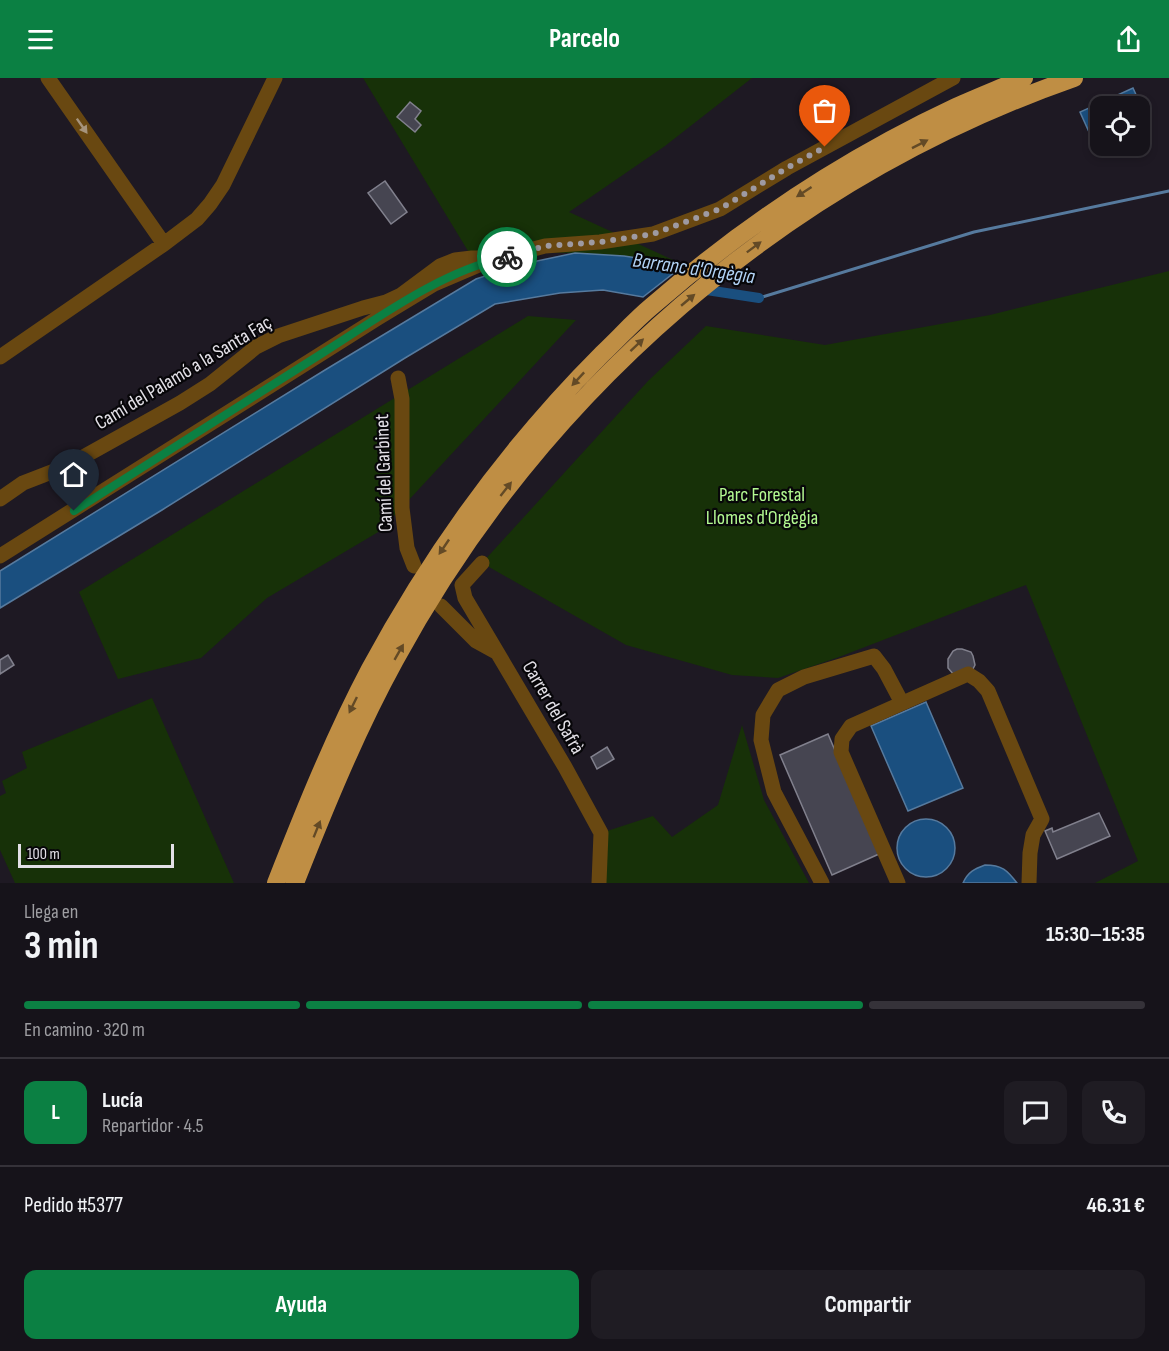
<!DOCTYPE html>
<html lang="es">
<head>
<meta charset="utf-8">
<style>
  :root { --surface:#16131a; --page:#1f1c23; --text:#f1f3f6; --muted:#9e9ea2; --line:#353239; --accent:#0b8043 }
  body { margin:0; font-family:"Sofia Sans Condensed",sans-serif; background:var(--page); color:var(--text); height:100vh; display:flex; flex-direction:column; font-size:22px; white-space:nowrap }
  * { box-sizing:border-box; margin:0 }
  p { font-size:20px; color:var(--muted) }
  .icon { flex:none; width:33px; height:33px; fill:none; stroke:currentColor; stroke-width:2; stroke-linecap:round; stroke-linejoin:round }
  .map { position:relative; height:805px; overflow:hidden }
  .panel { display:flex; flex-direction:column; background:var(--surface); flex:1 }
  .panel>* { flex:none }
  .tools { position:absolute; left:1090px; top:18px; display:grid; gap:12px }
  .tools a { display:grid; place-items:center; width:60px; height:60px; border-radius:12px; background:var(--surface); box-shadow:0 3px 9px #0003,0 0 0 2px var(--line); font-size:30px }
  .scale { position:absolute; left:18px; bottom:15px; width:156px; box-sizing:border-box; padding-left:6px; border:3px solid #e3e0e7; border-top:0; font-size:16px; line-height:21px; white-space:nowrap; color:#e3e0e7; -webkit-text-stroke:4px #070609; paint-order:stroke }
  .pin { position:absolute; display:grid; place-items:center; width:51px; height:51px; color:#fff; margin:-62px -26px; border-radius:50% 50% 50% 0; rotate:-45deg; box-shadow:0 0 6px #0007 }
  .pin .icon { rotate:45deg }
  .courier { position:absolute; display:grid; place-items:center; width:60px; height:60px; margin:-30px; border:4px solid #0b8043; border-radius:50%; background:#fff; color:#222; box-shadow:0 2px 8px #0007 }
  .headline em { font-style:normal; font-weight:700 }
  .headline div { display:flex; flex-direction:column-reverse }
  .headline { display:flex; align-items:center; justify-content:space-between; height:102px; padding:0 24px }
  h1 { font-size:39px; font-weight:700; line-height:45px }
  .bar { display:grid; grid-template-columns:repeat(4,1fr); gap:9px 6px; align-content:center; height:72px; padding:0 24px }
  .bar i { height:8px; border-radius:4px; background:var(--line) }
  .bar .selected { background:var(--accent) }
  .bar p { grid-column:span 4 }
  .line { display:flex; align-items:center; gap:15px; padding:0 24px; border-top:2px solid var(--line) }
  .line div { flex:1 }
  .round { display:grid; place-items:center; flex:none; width:63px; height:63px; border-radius:12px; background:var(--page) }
  .action { display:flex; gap:12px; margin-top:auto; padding:12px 24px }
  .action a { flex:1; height:69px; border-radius:12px; background:var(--accent); color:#fff; font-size:24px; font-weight:700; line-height:69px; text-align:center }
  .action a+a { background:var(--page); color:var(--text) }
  header { display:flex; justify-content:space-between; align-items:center; height:78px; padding:0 24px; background:var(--accent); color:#fff; font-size:27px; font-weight:700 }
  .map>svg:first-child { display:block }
  .green { fill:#173108 }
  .water { fill:#1a4f7f; stroke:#567a9e; stroke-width:1.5 }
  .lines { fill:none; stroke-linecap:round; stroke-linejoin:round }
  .stream { stroke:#567a9e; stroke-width:3 }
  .canal { stroke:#1a4f7f; stroke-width:10 }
  .building { fill:#464551; stroke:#81808d; stroke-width:1.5 }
  .minor { stroke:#694811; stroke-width:15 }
  .highway { stroke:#bf8e44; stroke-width:18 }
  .oneway { fill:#a6947c }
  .oneway2 { fill:#634a26 }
  .done { stroke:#9e9aa2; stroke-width:6; stroke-dasharray:0 10.8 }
  .route { stroke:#0b8043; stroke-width:8 }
  .labels { text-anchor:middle; stroke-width:4.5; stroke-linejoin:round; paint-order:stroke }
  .street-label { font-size:20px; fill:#e3e0e7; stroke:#070609 }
  .park-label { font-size:20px; fill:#b3f991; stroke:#070609 }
  .water-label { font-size:21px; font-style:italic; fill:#b2d3f6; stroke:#070609 }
</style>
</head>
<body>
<header><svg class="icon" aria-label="menu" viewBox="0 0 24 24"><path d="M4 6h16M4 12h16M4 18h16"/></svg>Parcelo<svg class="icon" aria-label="share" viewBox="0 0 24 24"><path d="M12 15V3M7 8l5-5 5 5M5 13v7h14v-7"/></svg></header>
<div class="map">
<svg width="1169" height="805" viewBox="0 0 1169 805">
  <rect width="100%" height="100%" fill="#1e1923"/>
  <path class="green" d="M363,0h389l-87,68 -96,66 115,53 -60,-9 -49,-3 -107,-2z
    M1169,193v612h-74l43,-22 -112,-276 -187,72 -61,21 -46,-3 -106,-30 -144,-82 166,-182 58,-55 119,19 165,-30z
    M528,238l48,4 -196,211 -113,67 -66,60 -83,21 -39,-87z
    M152,620l82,185h-219l-15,-33v-54l6,-3 -4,-12 25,-13 -5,-16z
    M742,647l22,75 45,83h-210l2,-50 52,-17 19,21 46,-32z"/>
  <path class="water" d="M1133,10l14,31 -7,3v-16h-39v34l-7,3 -14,-31z
    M575,175l49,3 60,9 -41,32 -40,-7 -43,3 -65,11 -90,54 -243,152 -162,98v-37l325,-201 151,-91 42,-14z
    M926,624l37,86 -55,23 -37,-85z
    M897 770a29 29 0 1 1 58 0a29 29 0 1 1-58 0Z
    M985,787c17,0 22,5 32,18h-54c5,-11 11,-14 22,-18z"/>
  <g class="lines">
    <path class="stream" d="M759,220l215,-66 195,-41"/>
    <path class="canal" d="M700,211l59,9"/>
  </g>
  <path class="building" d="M410,24l11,9 -6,8 6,6 -6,7 -18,-15z
    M385,103l22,31 -16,12 -23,-31z
    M957,571h5l9,3 2,4 2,9 -2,4 -19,6 -6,-7v-9l5,-8z
    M8,577l6,10 -14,9v-14z
    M828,656l51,120 -47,21 -52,-120z
    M607,669l7,12 -17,10 -6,-12z
    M1099,735l11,23 -53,23 -12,-28 7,-3 1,4z"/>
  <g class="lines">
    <path class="minor" d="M48,0l116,166
      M0,279l164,-113 33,-25 13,-15 13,-19 52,-107
      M398,300l4,21v109l5,40 7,18
      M0,421l23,-16 44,-17 113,-63 30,-19 46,-37 22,-11 85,-28 23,-6 15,-7 39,-29 15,-6 17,-2h9l5,1
      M0,478l378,-238 56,-34 54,-23 57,-15 55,-4 53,-8 67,-25 67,-41 166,-90
      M482,485l-20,22 3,13 100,169 36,66 -2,50
      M441,528l35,35 20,11
      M822,805l-48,-91 -13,-52 2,-25 15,-25 26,-13 70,-21 10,13 18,34
      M898,805l-57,-131 1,-13 9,-13 117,-52 11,7 9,10 54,128 -9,16 -3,18 -1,30"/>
    <path class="highway" d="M276,805c28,-71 58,-146 94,-214 62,-115 140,-223 232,-315 17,-16 32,-33 50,-48 54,-47 112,-90 173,-128 42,-26 86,-50 131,-71 22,-10 45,-19 68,-29
      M295,805c30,-76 61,-152 100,-223 146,-269 390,-481 679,-582"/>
  </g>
  <defs><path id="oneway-solid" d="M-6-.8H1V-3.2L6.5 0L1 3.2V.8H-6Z" transform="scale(1.5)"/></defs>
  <use class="oneway" href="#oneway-solid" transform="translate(82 48) rotate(55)"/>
  <g class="oneway2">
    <use href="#oneway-solid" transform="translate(920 66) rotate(-27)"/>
    <use href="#oneway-solid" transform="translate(804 114) rotate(147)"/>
    <use href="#oneway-solid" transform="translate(754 169) rotate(-37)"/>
    <use href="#oneway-solid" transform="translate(688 222) rotate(-40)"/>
    <use href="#oneway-solid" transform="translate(637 267) rotate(-43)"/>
    <use href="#oneway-solid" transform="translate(578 301) rotate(133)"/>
    <use href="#oneway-solid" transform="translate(506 411) rotate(-52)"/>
    <use href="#oneway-solid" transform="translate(444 469) rotate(124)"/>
    <use href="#oneway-solid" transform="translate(399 574) rotate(-60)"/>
    <use href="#oneway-solid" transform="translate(353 627) rotate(116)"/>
    <use href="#oneway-solid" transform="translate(317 751) rotate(-68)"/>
  </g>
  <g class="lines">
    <path class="done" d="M507,179l38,-11 55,-4 53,-8 67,-25 67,-41 38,-21"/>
    <path class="route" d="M74,433c83,-52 165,-105 247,-157 57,-36 120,-83 186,-97"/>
  </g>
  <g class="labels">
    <g class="street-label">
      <text transform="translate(183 294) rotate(-31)" y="7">Camí del Palamó a la Santa Faç</text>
      <text transform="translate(383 395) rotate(-92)" y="7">Camí del Garbinet</text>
      <text transform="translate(554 629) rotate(60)" y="7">Carrer del Safrà</text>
    </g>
    <g class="park-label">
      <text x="762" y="423">Parc Forestal<tspan x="762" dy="23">Llomes d'Orgègia</tspan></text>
    </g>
    <g class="water-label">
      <text transform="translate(694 190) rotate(8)" y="7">Barranc d'Orgègia</text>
    </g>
  </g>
</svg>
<div class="tools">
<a><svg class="icon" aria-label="locate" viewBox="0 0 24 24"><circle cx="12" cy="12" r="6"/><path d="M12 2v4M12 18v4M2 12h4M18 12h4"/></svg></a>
</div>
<div class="scale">100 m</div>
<div class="pin" style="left:825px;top:69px;background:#ea580c"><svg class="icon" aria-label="bag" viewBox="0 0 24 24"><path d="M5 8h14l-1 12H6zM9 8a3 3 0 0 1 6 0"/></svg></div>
<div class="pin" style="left:74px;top:433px;background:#1f2937"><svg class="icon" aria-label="home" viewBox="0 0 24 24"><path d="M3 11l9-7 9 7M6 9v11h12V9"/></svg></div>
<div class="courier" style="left:507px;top:179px"><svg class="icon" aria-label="bike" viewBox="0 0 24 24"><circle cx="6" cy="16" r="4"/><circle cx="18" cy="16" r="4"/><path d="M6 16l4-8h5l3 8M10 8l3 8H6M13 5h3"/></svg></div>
</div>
<section class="panel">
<div class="headline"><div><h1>3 min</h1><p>Llega en</p></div><em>15:30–15:35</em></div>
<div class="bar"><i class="selected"></i><i class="selected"></i><i class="selected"></i><i></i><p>En camino · 320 m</p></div>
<div class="line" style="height:108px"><b class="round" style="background:var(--accent);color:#fff">L</b><div><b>Lucía</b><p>Repartidor · 4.5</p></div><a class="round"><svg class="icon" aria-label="chat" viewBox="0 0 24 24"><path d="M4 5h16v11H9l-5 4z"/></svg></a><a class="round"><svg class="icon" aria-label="phone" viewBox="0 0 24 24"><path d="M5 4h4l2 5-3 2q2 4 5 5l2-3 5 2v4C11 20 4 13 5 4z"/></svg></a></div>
<div class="line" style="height:78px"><div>Pedido #5377</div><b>46.31 €</b></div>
<div class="action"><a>Ayuda</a><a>Compartir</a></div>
</section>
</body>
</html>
